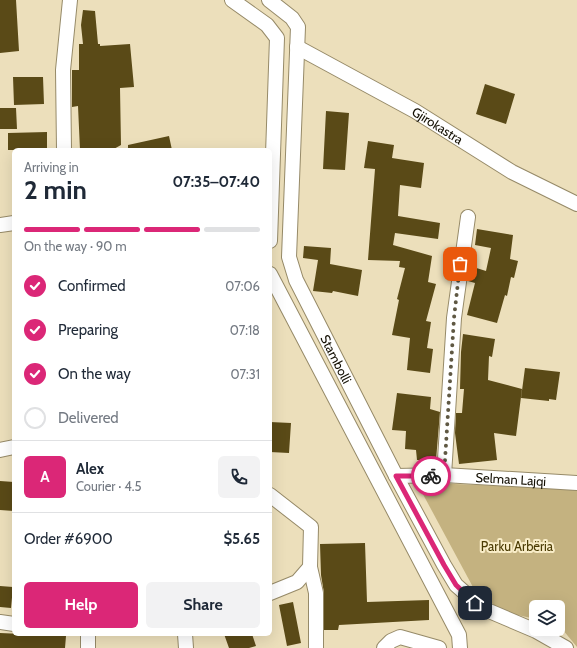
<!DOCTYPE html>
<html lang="en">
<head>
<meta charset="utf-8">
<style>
  :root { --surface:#fff; --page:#f2f2f3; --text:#1f2937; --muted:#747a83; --line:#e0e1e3; --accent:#db2777 }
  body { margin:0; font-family:Cabin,sans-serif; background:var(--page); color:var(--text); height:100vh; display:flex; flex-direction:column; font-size:15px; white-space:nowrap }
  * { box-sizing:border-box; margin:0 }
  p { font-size:13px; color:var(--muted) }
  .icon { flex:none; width:22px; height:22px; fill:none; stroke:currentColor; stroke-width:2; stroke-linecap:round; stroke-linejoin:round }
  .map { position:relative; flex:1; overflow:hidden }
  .panel { position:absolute; left:12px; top:148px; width:260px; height:488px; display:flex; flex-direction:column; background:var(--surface); border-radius:6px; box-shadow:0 4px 16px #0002 }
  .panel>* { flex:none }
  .controls { position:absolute; left:529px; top:600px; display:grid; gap:8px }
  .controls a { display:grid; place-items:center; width:36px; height:36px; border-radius:6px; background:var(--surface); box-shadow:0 4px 16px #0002; font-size:20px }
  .pin { position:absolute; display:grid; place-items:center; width:34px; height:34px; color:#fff; margin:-17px; border-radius:8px; box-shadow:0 2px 6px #0006 }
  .courier { position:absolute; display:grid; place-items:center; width:40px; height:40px; margin:-20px; border:3px solid #db2777; border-radius:50%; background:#fff; color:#222; box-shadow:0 1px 5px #0007 }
  .headline em { font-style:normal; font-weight:700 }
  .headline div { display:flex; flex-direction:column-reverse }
  .headline { display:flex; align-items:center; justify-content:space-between; height:68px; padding:0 12px }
  h1 { font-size:26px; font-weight:700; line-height:30px }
  .bar { display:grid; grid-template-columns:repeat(4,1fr); gap:6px 4px; align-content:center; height:48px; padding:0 12px }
  .bar i { height:5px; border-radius:3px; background:var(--line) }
  .bar .active { background:var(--accent) }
  .bar p { grid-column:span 4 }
  .line { display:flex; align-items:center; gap:10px; padding:0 12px; border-top:1px solid var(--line) }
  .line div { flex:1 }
  .round { display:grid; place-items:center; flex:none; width:42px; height:42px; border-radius:6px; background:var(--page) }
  ol { padding:0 12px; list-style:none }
  li { display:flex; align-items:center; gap:12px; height:44px }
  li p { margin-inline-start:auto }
  li .icon { padding:4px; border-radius:50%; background:var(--accent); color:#fff; stroke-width:4 }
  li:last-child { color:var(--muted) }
  li i { width:22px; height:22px; border:2px solid var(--line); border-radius:50% }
  .action { display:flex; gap:8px; margin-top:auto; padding:8px 12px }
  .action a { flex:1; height:46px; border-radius:6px; background:var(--accent); color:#fff; font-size:16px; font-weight:700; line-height:46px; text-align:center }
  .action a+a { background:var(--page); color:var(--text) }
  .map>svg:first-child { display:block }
  .green { fill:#c4b280 }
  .building { fill:#5a4a17 }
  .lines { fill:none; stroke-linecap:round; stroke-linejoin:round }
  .minor-casing { stroke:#968a68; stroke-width:16 }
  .minor { stroke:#fff; stroke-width:14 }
  .done { stroke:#5f5843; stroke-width:4; stroke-dasharray:0 7.2 }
  .route { stroke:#db2777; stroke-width:5 }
  .labels { text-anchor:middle; stroke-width:4; stroke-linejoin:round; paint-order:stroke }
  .street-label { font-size:13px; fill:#130f03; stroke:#f9edc8 }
  .park-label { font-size:13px; fill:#4b3b03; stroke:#f9edc8 }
</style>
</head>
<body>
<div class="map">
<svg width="577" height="648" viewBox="0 0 577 648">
  <rect width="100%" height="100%" fill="#ecdfbb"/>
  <path class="green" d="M430,483l147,6v158l-19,-23v-17h-22v12l-33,-7 -29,-23 -56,-104z"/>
  <path class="building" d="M0,0h16l3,51 -19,2z
    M83,10l12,1 3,33h2v2l30,-2 4,43 -14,1 1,57 -9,5h-32l-2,-44 -6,1v-37h7v-26h4l-2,-19z
    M13,77h30l1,27 -30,1z
    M485,84l30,10 -9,30 -30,-10z
    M0,108h16l1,21h-17z
    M326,111l23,2 -4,57 -22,-1z
    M47,132v18h-39v-17z
    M169,136l3,14h-44v-5z
    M368,141l26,4 -2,13 32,5 -3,25 -21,-3 -2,31 42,7 -2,16 -43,-6 -2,12 39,11 -4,26 8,2 -10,37 5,1 -4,26 6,1 -3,24 -23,-3 3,-32 -18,-3 7,-35 -2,-1 8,-31 -6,-1 1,-6 -32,-1 7,-91 -11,-1z
    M477,229l36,6 -3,24 8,2 -4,17 -3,-1 -4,19 -2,-1 -8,28 -30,-8 8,-32 -7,-2 2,-15 16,5 5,-23 -16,-3z
    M304,246l27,2 -1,16 32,6 -4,26 -25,-5 -1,2 -19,-2 5,-31 -15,-2z
    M463,334l32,5 -3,18 -3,-1 -1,24 34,9 -6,47 -22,-3 3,27 -38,4 -4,-31 1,-20h6l2,-24h-4l1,-37z
    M525,368l35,4 -4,28 -7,-1v2l-28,-3z
    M397,393l34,4 -1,12 10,3 -4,48h-19l-1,-10 -11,-1 1,-18 -14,-1z
    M270,422l21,1 -2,30 -19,-1z
    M0,481l14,1v29l-14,-1z
    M365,543l2,59 62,-2v20l-90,5 -1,5h-14v-37l-3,-18 -1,-31z
    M0,586l13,1 -2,21 -11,-1z
    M293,602l8,41 -14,3 -8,-41z
    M0,633l66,3 -1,12h-65z
    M224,634h28l4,12 -7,2h-20z"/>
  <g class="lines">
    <defs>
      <g id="minor">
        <path d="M232,0l35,25 10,13 -7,203"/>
        <path id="s1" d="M269,0l23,18 6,9 -9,230 7,23 100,196 48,89 12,20 26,23 54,23 30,17"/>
        <path id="s2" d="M297,47l118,64 97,61 65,32"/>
        <path d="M64,150l-1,-80 7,-70"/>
        <path d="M0,225l14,-2"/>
        <path d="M270,274l189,361 1,13"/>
        <path d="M0,450l14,-3"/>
        <path d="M444,475l10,-157 14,-101"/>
        <path id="s3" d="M396,476l48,-1 133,8"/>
        <path d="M270,495l41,32 -1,40 -13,15 -27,11"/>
        <path d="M310,567l6,26v55"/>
        <path d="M0,622l14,2"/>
        <path d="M88,634v14"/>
        <path d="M185,634l1,14"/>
        <path d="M384,648l7,-7 9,-4 39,11"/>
      </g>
    </defs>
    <use href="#minor" class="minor-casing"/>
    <use href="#minor" class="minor"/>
  </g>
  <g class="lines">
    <path class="done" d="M431,476h13l10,-158 6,-54"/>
    <path class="route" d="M431,476h-35l48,89 12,20 19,18"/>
  </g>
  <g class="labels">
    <g class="street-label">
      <text dy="5" stroke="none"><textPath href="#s2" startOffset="161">Gjirokastra</textPath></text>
      <text dy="5" stroke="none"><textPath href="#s1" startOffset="383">Stambolli</textPath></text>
      <text dy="5" stroke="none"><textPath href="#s3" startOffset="115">Selman Lajqi</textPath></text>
    </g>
    <g class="park-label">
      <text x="517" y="551">Parku Arbëria</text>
    </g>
  </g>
</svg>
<div class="controls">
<a><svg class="icon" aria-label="layers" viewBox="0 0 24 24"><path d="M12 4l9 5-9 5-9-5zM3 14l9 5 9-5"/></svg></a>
</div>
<div class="pin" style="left:460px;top:264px;background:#ea580c"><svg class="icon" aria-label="bag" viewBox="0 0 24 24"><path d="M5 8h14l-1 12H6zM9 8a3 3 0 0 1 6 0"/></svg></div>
<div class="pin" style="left:475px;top:603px;background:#1f2937"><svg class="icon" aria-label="home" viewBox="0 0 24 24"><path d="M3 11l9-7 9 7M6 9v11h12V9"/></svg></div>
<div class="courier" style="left:431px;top:476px"><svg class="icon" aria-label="bike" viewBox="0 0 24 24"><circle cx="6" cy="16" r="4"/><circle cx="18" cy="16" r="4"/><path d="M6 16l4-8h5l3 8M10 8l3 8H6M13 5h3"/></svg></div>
<section class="panel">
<div class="headline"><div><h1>2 min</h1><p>Arriving in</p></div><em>07:35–07:40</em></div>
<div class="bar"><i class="active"></i><i class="active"></i><i class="active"></i><i></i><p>On the way · 90 m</p></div>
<ol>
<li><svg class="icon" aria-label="check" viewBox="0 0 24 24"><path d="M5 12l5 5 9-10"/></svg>Confirmed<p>07:06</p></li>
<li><svg class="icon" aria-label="check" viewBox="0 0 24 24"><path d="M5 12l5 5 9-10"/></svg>Preparing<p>07:18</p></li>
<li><svg class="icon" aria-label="check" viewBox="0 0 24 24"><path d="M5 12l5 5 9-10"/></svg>On the way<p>07:31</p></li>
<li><i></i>Delivered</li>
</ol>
<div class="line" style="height:72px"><b class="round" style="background:var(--accent);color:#fff">A</b><div><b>Alex</b><p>Courier · 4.5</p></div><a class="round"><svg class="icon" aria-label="phone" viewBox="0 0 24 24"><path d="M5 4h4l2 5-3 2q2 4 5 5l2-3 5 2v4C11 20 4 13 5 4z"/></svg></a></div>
<div class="line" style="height:52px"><div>Order #6900</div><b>$5.65</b></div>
<div class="action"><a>Help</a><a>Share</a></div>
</section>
</div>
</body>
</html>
